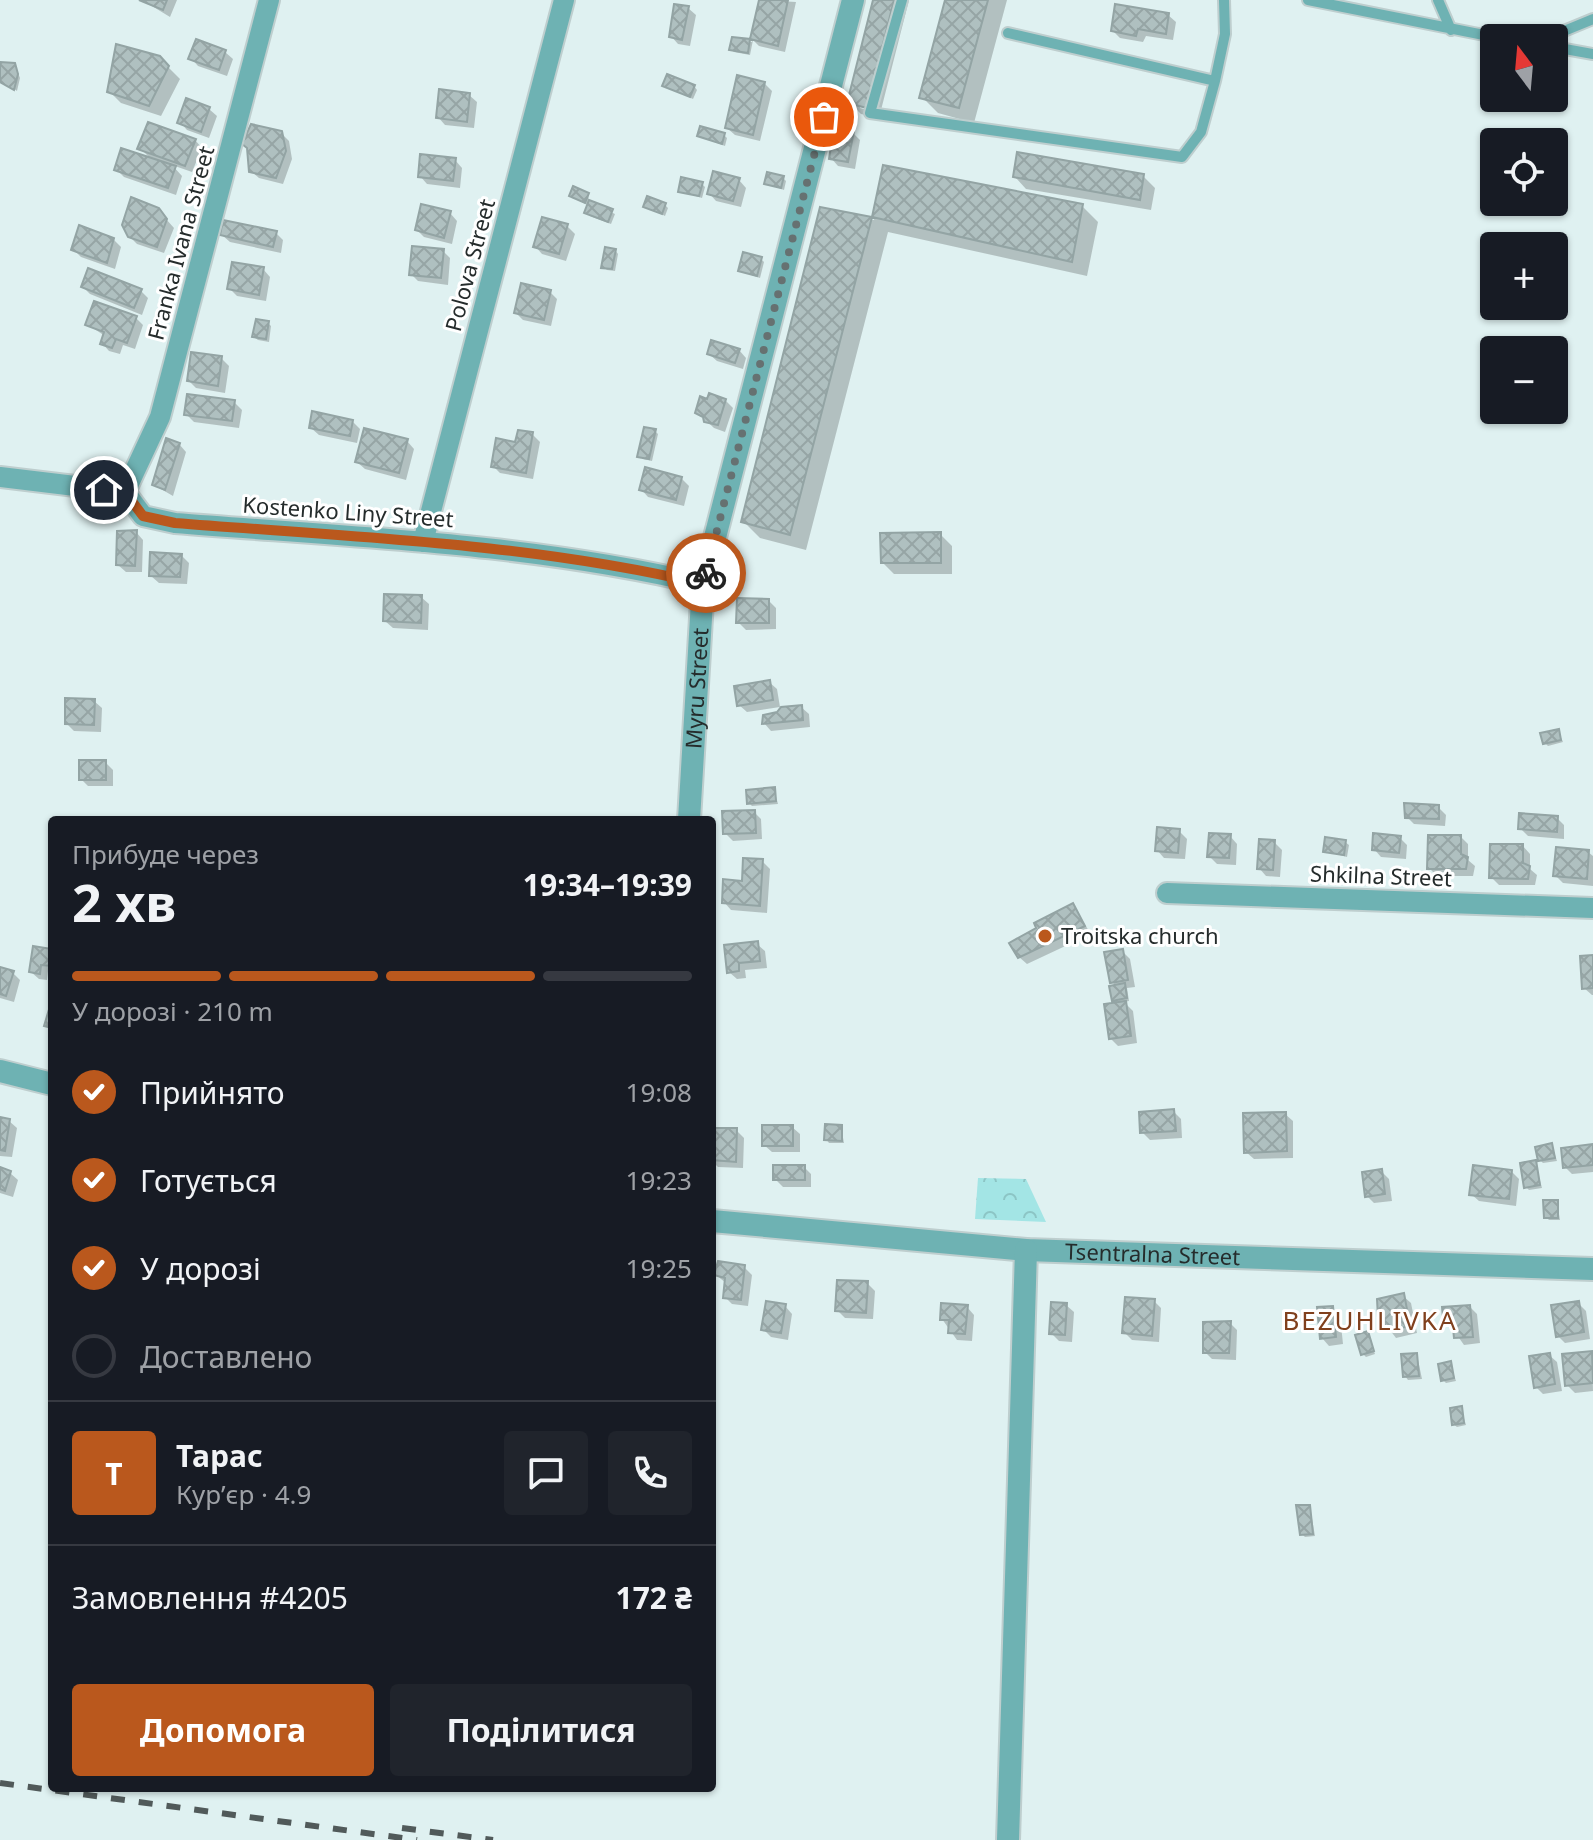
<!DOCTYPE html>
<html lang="uk">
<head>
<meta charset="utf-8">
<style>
  :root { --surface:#171b24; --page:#20242c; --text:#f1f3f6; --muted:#9ea1a6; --line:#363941; --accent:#ba581d }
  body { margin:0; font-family:"Noto Sans",sans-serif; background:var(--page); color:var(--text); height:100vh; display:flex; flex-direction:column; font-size:30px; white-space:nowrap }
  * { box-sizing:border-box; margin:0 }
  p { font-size:26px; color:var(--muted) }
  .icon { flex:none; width:44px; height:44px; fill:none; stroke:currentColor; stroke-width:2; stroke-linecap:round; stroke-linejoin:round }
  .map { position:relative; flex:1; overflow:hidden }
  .drawer { position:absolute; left:48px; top:816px; width:668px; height:976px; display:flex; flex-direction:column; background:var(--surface); border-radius:8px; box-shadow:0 2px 6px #0004 }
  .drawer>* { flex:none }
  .needle { width:52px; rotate:344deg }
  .tools { position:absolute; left:1480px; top:24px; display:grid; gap:16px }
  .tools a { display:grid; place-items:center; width:88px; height:88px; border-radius:8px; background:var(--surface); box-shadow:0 2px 6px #0004; font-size:40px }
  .pin { position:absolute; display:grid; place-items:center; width:68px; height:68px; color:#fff; margin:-34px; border:4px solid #fff; border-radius:50%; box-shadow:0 2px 8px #0007 }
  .courier { position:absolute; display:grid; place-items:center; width:80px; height:80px; margin:-40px; border:6px solid #ba581d; border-radius:50%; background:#fff; color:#222; box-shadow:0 2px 10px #0007 }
  .head em { font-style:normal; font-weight:700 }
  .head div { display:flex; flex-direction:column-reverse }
  .head { display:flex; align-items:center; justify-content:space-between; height:136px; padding:0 24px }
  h1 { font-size:52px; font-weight:700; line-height:60px }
  .bar { display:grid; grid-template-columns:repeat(4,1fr); gap:12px 8px; align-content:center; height:96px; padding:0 24px }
  .bar i { height:10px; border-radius:6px; background:var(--line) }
  .bar .current { background:var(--accent) }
  .bar p { grid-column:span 4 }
  .line { display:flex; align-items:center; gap:20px; padding:0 24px; border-top:2px solid var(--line) }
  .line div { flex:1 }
  .round { display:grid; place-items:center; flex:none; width:84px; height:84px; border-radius:8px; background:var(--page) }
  ol { padding:0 24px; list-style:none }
  li { display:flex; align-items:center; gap:24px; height:88px }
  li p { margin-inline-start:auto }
  li .icon { padding:8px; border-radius:50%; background:var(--accent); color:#fff; stroke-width:4 }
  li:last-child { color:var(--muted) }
  li i { width:44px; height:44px; border:4px solid var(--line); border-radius:50% }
  .cta { display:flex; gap:16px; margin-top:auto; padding:16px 24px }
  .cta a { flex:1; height:92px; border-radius:8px; background:var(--accent); color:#fff; font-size:32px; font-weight:700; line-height:92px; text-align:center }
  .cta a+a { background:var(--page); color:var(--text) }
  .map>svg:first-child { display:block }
  .park { fill:url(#park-crowns) }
  .shadow { fill:#0003; fill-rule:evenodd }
  .building { fill:url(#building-cross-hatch); stroke:#93a4a4; stroke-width:2 }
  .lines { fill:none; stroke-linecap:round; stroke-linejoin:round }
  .service-casing { stroke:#becece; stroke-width:14 }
  .minor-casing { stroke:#becece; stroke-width:24 }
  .tertiary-casing { stroke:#becece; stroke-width:26 }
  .service { stroke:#6eb2b3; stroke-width:10 }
  .minor { stroke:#6eb2b3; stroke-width:20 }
  .tertiary { stroke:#6eb2b3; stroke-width:22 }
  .rail { stroke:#515a5a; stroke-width:6; stroke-dasharray:14 14; stroke-linecap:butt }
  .done { stroke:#667171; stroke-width:8; stroke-dasharray:0 14.4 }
  .route { stroke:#ba581d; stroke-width:10 }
  .poi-dot { fill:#ba581d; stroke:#fff; stroke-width:3 }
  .labels { text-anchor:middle; stroke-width:6; stroke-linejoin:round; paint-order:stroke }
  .street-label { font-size:22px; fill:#252c2c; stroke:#fff }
  .poi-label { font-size:22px; fill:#252c2c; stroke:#fff; text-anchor:start }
  .quarter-label { font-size:26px; letter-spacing:2px; fill:#80401d; stroke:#fff }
</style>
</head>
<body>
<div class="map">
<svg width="1593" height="1840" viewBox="0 0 1593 1840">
  <defs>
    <pattern id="park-crowns" width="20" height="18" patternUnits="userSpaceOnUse" patternTransform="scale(2)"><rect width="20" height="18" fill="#a3e5e5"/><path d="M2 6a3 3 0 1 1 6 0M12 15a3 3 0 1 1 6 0" fill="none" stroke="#8cc5c5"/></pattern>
    <pattern id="building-cross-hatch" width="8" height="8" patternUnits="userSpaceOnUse" patternTransform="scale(2)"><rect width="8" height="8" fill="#afc0c0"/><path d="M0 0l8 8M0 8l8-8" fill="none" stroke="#96a5a5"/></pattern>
  </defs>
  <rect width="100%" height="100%" fill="#dff1f1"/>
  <path class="park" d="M978,1178l48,1 20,43 -71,-3z"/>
  <path class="shadow" d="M142,0h35l-7,17z
    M761,0l35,2 -11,50 -26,-6 -6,-6 -3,15 -16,-3 -3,-3 3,-10 18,3z
    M876,0h33l-30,118 -18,-4 -12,-12zM860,104l17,4 -1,4 -16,-4z
    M948,0h59l-33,123 -36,-10 -16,-16z
    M688,8l8,7 -6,31 -12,-2 -7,-8z
    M1168,15l8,7 -3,18 -27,-4 -3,6 -23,-4 -7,-7z
    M197,41l28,11 8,7 -6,17 -29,-10 -7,-8z
    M159,58l21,21 -19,37 -40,-13 -12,-12z
    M15,65l5,13 -3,13 -17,-13v-11z
    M764,83l8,8 -12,50 -25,-6 -8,-7z
    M665,86h29l3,4 -4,9z
    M469,95l8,7 -3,26 -29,-3 -7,-8z
    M209,109l8,7 -8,22 -22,-8 -7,-8z
    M281,133l8,8 3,18 -9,25 -24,-6 -8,-7z
    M853,133l7,7 -5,29 -17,-3 -7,-8z
    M724,135l3,3 -2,8 -26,-10z
    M195,140l7,8 -10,24 -20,-7 10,11 -6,19 -52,-18 -8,-8 36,-9 -12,-12z
    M455,160l7,8 -2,20 -33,-4 -7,-8z
    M885,168l197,38 16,16 -11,54 -199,-44 -82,318 -46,-12 -16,-16 78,-312 52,10z
    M1143,176l12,12 -4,22 -125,-21 -11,-12z
    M783,178l3,3 -2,9 -18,-7z
    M739,180l7,8 -5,19 -25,-6 -7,-8z
    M702,184l3,3 -3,11 -22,-7z
    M588,194l1,8 26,12 -4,10 -21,-8 -4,-4 3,-6 -18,-10z
    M665,205l3,3 -3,8 -19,-10z
    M158,210l16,18 -10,25 -27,-9 -8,-8z
    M450,213l7,8 -5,23 -28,-7 -7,-7z
    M567,226l8,8 -9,27 -24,-7 -7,-8z
    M276,233l7,7 -2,13 -51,-11 -8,-7z
    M113,239l8,8 -6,22 -34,-12 -8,-8z
    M615,250l3,4 -3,17 -8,-1 -3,-3z
    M443,251l7,7 -2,27 -30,-4 -7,-7z
    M761,259l3,3 -4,16 -20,-7z
    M263,269l7,8 -4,24 -29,-5 -8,-8z
    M83,287l58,4 7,7 -6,17 -52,-21z
    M550,292l7,7 -6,27 -28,-6 -7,-7z
    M136,318l7,7 -8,24 -12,-4 -3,9 -11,-3 -7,-8 3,-7 -18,-12z
    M268,323l3,3 -2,16 -11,-2 -4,-3z
    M739,350l7,8 -3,11 -26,-8 -8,-7z
    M221,358l8,8 -4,27 -29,-5 -7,-7z
    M725,400l8,8 -8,24 -11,-4 -17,-16z
    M234,402l8,8 -3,18 -45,-6 -8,-8z
    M352,421l8,8 -3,14 -38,-8 -8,-7z
    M655,431l3,3 -6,27 -9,-2 -3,-3z
    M532,434l8,8 -7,37 -33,-6 -7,-7z
    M407,441l7,8 -8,31 -41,-11 -8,-7z
    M179,444l7,8 -13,44 -19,-11z
    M681,478l8,8 -5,20 -36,-9 -7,-8z
    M136,532l7,8 -1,32h-16l-8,-7z
    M940,534l12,12v28h-58l-11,-11z
    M182,556l7,7 -2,21 -28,-1 -8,-7z
    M421,597l8,7 -1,26 -35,-2 -8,-7z
    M769,601l7,7v21l-30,1 -8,-8z
    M769,682l8,7 3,18 -33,5 -8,-7z
    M94,701l8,7 -1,24 -27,-1 -7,-7z
    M801,707l8,7 1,13 -39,4 -7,-8z
    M1558,731l5,11 -15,4 -3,-3z
    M105,762l8,8v16h-25l-7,-7z
    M774,789l4,15 -26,2 -3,-3z
    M1438,807l8,8 -1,11 -31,-2 -7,-7z
    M754,812l7,7 1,20 -29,2 -8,-8z
    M1557,818l7,7v14l-36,-3 -8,-8z
    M1179,831l8,8 -2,20 -21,-1 -7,-8z
    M1230,836l7,8 -1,21 -19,-1 -8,-8z
    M1461,837l7,7v16l7,6 -2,10h-36l-8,-8z
    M1400,838l7,7 -1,14 -25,-2 -7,-8z
    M1274,842l8,8 -2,27 -14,-1 -7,-8z
    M1345,842l4,3 -2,12 -22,-6z
    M1523,846l7,8v15l7,6 -2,10h-36l-8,-8z
    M1588,852l5,4v30l-30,-3 -7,-7z
    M762,861l8,8 -3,44 -36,-3 -7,-8z
    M1072,905l19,29 -64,30 -8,-7z
    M757,944l8,7 2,17 -22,2 1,8 -9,1 -8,-7z
    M52,951v21l-4,-1 -1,9 -8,-1 -8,-7z
    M1122,951l8,8 5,28 -8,1 2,13 -5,1 9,9 4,32 -19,3 -8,-8 8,-34 -4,-4 2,-14 -4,-4z
    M1593,957v38h-1l-8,-7z
    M0,969l13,4 7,7 -6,22 -14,-4z
    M1173,1111l8,8 1,19 -32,2 -8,-8z
    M1285,1114l8,7v37l-39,1 -8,-7z
    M0,1119l9,2 8,7 -5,29 -12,-1z
    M792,1127l8,7v18h-28l-8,-7z
    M841,1127l3,16h-15l-3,-4z
    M712,1130h24l8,8 -1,30 -25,-1 -6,-6z
    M1552,1146l5,15 -14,2 -3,-3z
    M1593,1146v26l-21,2 -7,-7z
    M1535,1162l7,26 -13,2 -3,-3z
    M804,1167l7,7v13h-28l-8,-8z
    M1511,1171l8,8 -3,27 -37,-5 -8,-7z
    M1382,1172l7,7 3,22 -18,2 -7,-7z
    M0,1173h10l8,7 -5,17 -13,-4z
    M1557,1202l3,18h-11l-3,-3z
    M744,1267l8,8 -4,31 -16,-2 -7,-7 1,-14 -10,-8z
    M867,1283l8,8 -2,28 -28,-1 -8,-8z
    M1403,1296l8,7 6,30 -21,5 -16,-21z
    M1154,1301l7,7 -2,34 -27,-2 -8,-8z
    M1578,1303l8,8 4,28 -25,4 -7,-7z
    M1066,1305l8,7 -2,30 -13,-1 -8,-8z
    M785,1306l7,8 -4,26 -17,-3 -8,-8z
    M967,1307l7,8 -2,26 -15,-1 -15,-21z
    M1470,1307l7,7 3,29 -16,2 -19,-27z
    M1332,1308l8,7 3,29 -14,2 -7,-8z
    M1230,1323l7,7 -1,30 -24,-1 -7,-7z
    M1367,1333l8,21 -9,3 -3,-3z
    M1592,1353l1,38 -18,2 -8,-8z
    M1417,1355l5,24 -14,1 -3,-4z
    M1549,1355l8,7 5,29 -19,3 -7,-7z
    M1450,1363l6,18 -10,2 -3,-3z
    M1461,1408l5,17 -9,2 -4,-3z
    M1310,1507l5,29 -10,1 -3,-3z"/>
  <path class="building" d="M139,0h28l-4,10z
    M759,0h29l-10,46 -28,-7z
    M873,0h21l-27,108 -20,-5z
    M945,0h43l-29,108 -40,-10z
    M674,4l15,2 -7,34 -13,-3z
    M1115,4l54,9 -3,21 -28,-5 -2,7 -25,-5z
    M732,37l18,2 -2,14 -19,-3z
    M196,39l30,11 -7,20 -31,-11z
    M116,44l44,12 9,10 -20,40 -42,-14z
    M0,62l15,1 3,11 -4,16 -14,-8z
    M667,74l28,11 -5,12 -28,-11z
    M737,75l28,7 -12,53 -28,-7z
    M439,89l31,4 -3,29 -31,-4z
    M186,98l24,9 -9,25 -24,-9z
    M148,122l48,17 -11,27 -48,-17z
    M251,124l31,7 4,20 -10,27 -27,-6 -2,-24 -5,-4z
    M700,126l25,7 -3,11 -25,-8z
    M834,128l20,3 -6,31 -19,-3z
    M121,148l55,18 -8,22 -54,-18z
    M1017,152l127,22 -4,26 -127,-23z
    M420,154l36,4 -3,23 -35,-4z
    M883,165l200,39 -11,58 -200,-45z
    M713,171l27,7 -7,23 -26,-7z
    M767,172l17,4 -3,12 -17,-4z
    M681,177l22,5 -4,14 -21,-4z
    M573,186l16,7 -4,10 -16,-7z
    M647,196l19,7 -4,11 -19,-7z
    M131,197l28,11 8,11 -10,28 -29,-10 -6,-12z
    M589,200l24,9 -5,13 -24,-9z
    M421,204l30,7 -7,27 -29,-8z
    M820,207l52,10 -82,318 -49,-13z
    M542,217l26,7 -9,30 -26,-7z
    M223,220l54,11 -4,16 -53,-12z
    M79,225l35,13 -7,25 -36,-13z
    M412,246l32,3 -3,29 -32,-3z
    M605,247l11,2 -4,20 -11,-1z
    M743,252l19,5 -5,19 -19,-5z
    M232,262l32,5 -5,28 -32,-6z
    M88,268l54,21 -8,19 -53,-21z
    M521,283l30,7 -7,30 -30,-7z
    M94,301l43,15 -10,27 -11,-4 -4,9 -12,-4 4,-12 -19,-7z
    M256,319l13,2 -3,18 -14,-2z
    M711,340l29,9 -5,14 -28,-9z
    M191,352l31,4 -4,30 -31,-5z
    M709,393l17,6 -8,26 -14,-3 -1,-5 -8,-4 5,-17 7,3z
    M187,394l48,6 -3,21 -48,-6z
    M312,411l41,9 -3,16 -41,-8z
    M644,427l12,2 -7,30 -12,-2z
    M364,428l44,11 -9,34 -44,-11z
    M518,430l15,2 -7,41 -35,-6 5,-29 19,4z
    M166,438l14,5 -15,47 -13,-5z
    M645,467l37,10 -6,23 -37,-10z
    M137,530l-2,36 -19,-1 1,-34z
    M941,532v31h-60l-1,-30z
    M150,552l32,2 -2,23 -31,-1z
    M384,594l38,1 -1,28 -38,-2z
    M737,598l32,1v24h-33z
    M770,680l3,20 -36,6 -3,-20z
    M65,698l30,1 -1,26 -29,-1z
    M802,705l1,15 -41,4 1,-9 14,-3 4,-5z
    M1559,729l2,11 -18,4 -3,-11z
    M79,760h27v20h-27z
    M775,787l1,14 -29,3 -1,-14z
    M1404,803l35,2v14l-34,-1z
    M755,810l1,23 -33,1 -1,-23z
    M1519,813l39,3 -1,16 -39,-3z
    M1157,827l23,2 -2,24 -23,-2z
    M1209,833l22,1 -2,24 -22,-1z
    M1373,833l28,3 -2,17 -27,-3z
    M1428,835h33v19l7,3 -2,12h-39z
    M1325,837l21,3 -2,15 -21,-3z
    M1259,839l16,1 -2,30 -16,-1z
    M1490,844h33v19l7,3 -2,13 -39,-1z
    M1556,847l33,3 -2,29 -34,-3z
    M743,858l20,1 -3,47 -38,-3 1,-24 19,2z
    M1073,903l12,23 -67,32 -9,-15 27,-15 -2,-5z
    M758,941l2,20 -21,2v8l-12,2 -3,-28z
    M33,946l19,3v17l-11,-1 -1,9 -11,-2z
    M1123,949l5,31 -18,3 -6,-31z
    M1593,955v33l-11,1 -2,-33z
    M0,967l14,4 -8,25 -6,-2z
    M1125,983l2,15 -15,3 -3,-15z
    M1126,1001l5,35 -22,3 -5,-35z
    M50,1006h2v22l-8,-2z
    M1174,1109l2,22 -36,2 -1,-21z
    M1286,1112l1,39 -43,2 -1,-40z
    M0,1117l10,2 -5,32 -5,-1z
    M825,1124l17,1v16l-18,-1z
    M762,1125h31v21h-31z
    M712,1128h25l-1,34 -24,-2z
    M1552,1143l3,15 -17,3 -3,-14z
    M1593,1144v21l-30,3 -2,-20z
    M1536,1160l4,25 -16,3 -4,-25z
    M773,1165h32v15h-32z
    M1473,1165l39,5 -3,29 -40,-4z
    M0,1167l11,4 -6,20 -5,-2z
    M1382,1169l3,25 -20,3 -3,-25z
    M1543,1200h15v18h-14z
    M718,1261l27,4 -4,35 -18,-2 2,-20 -11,-3z
    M837,1280l31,1 -2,32 -31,-2z
    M1404,1293l6,33 -24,5 -2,-11 -6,-2 -1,-19z
    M1125,1297l30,2 -3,37 -30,-3z
    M766,1301l20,3 -5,29 -20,-3z
    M1579,1301l5,31 -28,5 -5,-32z
    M1051,1302l16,1 -2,32 -16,-1z
    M941,1303l27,2 -3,29 -17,-1 1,-13h-9z
    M1470,1305l3,32 -19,1 -2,-20h-9l-1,-11z
    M1333,1306l3,31 -16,2 -3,-32z
    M1231,1321l-2,32h-26v-31z
    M1368,1331l6,20 -13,4 -6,-20z
    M1592,1351l1,32 -28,3 -3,-32z
    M1417,1353l2,23 -16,1 -2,-23z
    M1550,1353l5,31 -21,4 -5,-32z
    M1451,1361l3,17 -13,3 -3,-17z
    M1462,1406l2,17 -12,2 -2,-17z
    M1296,1505h14l3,29 -13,1z"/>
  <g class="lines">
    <defs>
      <path id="service" d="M902,0l-32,113 312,44 19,-25 14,-51
        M1308,0l191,38
        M1438,0l13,30
        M1008,33l207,48 10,-47 -1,-34
        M1547,38l46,-19
        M1554,47l39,7"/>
      <path id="minor" d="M0,477l125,15 18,24 32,7c177,14 355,20 528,61
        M125,492l35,-75 109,-417
        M423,542l141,-542
        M1167,893l426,15"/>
      <g id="tertiary">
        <path id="s1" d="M689,820l14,-236 150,-584"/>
        <path d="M0,1071l52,13"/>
        <path id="s2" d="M712,1221l314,29 567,19"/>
        <path d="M1008,1840l18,-590"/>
      </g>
    </defs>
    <use href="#service" class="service-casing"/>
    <use href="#minor" class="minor-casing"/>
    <use href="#tertiary" class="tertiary-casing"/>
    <use href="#service" class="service"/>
    <use href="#minor" class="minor"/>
    <use href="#tertiary" class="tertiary"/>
    <path class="rail" d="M0,1783l417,57
      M402,1828l91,12"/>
  </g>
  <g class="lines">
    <path class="done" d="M706,573l118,-456"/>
    <path class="route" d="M104,490l21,2 18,24 32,7c177,14 355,20 528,61l3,-11"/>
  </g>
  <circle class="poi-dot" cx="1045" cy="936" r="8"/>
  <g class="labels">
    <g class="street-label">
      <text transform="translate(181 243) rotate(-75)" y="8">Franka Ivana Street</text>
      <text transform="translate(470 265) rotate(-75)" y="8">Polova Street</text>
      <text transform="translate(348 512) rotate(4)" y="8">Kostenko Liny Street</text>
      <text dy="8" stroke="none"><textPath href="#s1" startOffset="132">Myru Street</textPath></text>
      <text transform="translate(1381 876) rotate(2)" y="8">Shkilna Street</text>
      <text dy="8" stroke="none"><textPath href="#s2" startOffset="442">Tsentralna Street</textPath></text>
    </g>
    <g class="poi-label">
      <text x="1061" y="944">Troitska church</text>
    </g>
    <g class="quarter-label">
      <text x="1370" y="1330">BEZUHLIVKA</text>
    </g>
  </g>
</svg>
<div class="tools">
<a><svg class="needle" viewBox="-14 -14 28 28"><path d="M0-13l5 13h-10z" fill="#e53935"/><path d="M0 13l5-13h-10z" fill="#9ea1a6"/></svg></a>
<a><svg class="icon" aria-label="locate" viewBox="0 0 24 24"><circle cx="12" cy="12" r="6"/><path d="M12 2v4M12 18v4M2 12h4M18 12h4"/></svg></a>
<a>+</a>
<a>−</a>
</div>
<div class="pin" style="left:824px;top:117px;background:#ea580c"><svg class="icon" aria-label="bag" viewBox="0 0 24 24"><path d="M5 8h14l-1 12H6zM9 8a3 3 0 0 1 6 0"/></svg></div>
<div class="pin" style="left:104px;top:490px;background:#1f2937"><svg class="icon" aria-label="home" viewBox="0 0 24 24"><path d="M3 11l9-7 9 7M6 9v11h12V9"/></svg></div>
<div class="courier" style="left:706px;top:573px"><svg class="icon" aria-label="bike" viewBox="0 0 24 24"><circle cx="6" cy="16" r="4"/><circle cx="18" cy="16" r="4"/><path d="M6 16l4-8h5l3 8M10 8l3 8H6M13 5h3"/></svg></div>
<section class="drawer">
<div class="head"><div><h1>2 хв</h1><p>Прибуде через</p></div><em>19:34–19:39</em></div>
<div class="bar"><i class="current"></i><i class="current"></i><i class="current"></i><i></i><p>У дорозі · 210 m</p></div>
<ol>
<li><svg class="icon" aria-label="check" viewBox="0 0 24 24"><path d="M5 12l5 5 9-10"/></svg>Прийнято<p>19:08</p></li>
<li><svg class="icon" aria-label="check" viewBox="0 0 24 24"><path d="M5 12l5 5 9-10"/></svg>Готується<p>19:23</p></li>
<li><svg class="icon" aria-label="check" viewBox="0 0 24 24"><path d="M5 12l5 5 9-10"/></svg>У дорозі<p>19:25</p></li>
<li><i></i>Доставлено</li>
</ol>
<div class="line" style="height:144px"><b class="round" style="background:var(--accent);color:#fff">Т</b><div><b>Тарас</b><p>Кур’єр · 4.9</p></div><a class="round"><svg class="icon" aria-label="chat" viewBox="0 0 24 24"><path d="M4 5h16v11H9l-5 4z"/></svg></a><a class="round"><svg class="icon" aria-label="phone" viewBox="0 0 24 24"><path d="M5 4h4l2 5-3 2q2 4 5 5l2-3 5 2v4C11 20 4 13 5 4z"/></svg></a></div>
<div class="line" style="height:104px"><div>Замовлення #4205</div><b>172 ₴</b></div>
<div class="cta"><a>Допомога</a><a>Поділитися</a></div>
</section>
</div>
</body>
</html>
